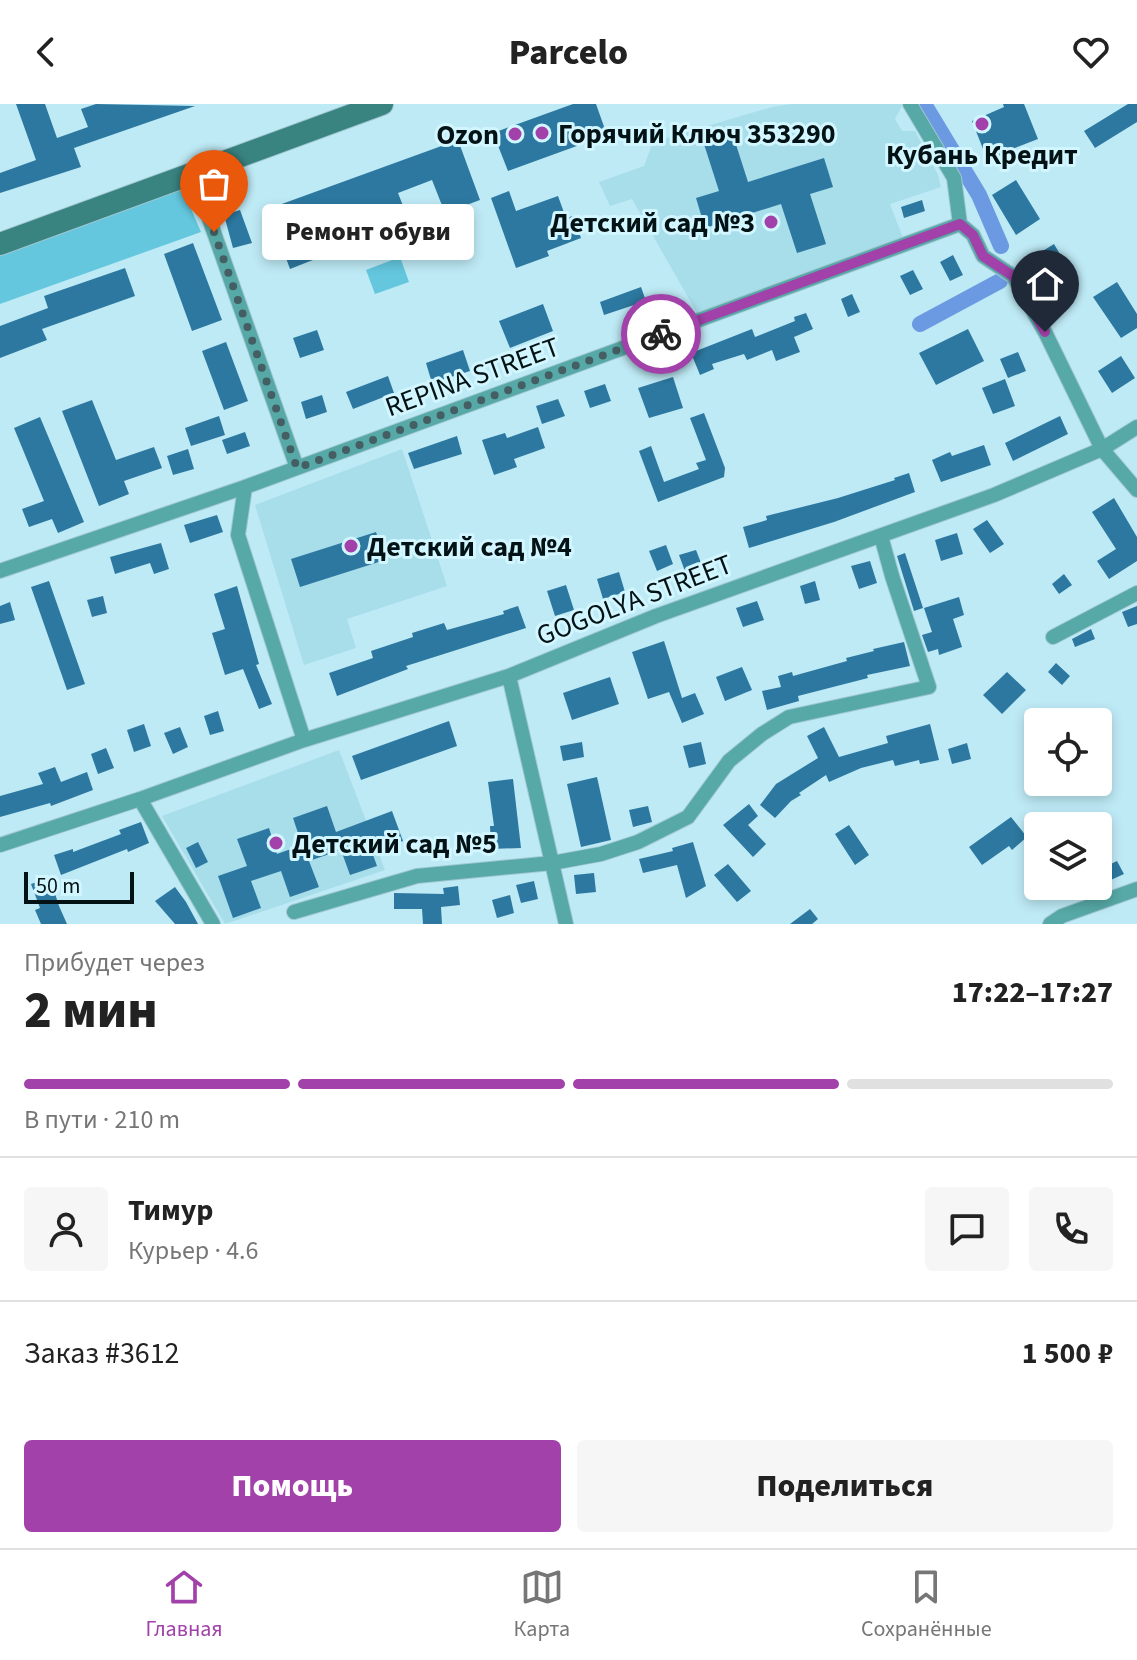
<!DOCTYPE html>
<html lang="ru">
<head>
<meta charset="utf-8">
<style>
  :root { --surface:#fff; --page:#f6f6f6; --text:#222; --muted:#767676; --line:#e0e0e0; --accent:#a241a9 }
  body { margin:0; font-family:"Source Sans 3",sans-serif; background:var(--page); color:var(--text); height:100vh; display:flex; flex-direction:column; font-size:30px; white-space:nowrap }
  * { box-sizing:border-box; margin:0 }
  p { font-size:26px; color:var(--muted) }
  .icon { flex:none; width:44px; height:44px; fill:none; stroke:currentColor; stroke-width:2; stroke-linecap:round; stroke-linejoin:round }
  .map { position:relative; height:820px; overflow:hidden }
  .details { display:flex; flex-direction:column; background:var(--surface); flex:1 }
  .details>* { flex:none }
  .controls { position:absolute; left:1024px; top:604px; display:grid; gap:16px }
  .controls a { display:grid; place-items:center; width:88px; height:88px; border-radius:8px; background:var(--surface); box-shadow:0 4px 12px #0003; font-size:40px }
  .scale { position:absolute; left:24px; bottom:20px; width:110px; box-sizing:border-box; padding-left:8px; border:4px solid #031215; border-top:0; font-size:22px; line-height:28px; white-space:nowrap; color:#031215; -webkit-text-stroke:6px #d2f6ff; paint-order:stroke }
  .pin { position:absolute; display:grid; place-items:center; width:68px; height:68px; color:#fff; margin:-82px -34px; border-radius:50% 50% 50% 0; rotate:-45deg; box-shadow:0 0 8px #0007 }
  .pin .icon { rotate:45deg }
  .courier { position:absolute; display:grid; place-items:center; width:80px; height:80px; margin:-40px; border:6px solid #a241a9; border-radius:50%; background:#fff; color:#222; box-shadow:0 2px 10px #0007 }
  .bubble { position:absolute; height:56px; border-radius:8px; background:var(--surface); box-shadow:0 4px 12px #0003; font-size:26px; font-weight:800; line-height:56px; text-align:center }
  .headline em { font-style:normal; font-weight:800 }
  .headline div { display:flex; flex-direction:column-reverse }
  .headline { display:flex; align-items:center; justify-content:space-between; height:136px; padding:0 24px }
  h1 { font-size:52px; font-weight:800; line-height:60px }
  .bar { display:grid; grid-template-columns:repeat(4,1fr); gap:12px 8px; align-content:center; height:96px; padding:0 24px }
  .bar i { height:10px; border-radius:6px; background:var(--line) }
  .bar .current { background:var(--accent) }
  .bar p { grid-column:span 4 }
  .line { display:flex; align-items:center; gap:20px; padding:0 24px; border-top:2px solid var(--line) }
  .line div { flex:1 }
  .round { display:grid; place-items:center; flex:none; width:84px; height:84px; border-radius:8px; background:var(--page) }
  .cta { display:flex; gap:16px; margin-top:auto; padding:16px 24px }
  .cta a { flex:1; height:92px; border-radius:8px; background:var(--accent); color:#fff; font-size:32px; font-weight:800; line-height:92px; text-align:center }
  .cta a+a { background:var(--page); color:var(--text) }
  header { display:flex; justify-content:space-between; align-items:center; height:104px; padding:0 24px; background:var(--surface); font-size:36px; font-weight:800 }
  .menu { display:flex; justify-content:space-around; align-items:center; height:112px; border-top:2px solid var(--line); background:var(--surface); font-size:22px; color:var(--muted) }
  .menu a { display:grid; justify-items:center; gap:4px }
  .menu .current { color:var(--accent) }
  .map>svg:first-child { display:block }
  .built { fill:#a8ddea }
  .green { fill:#64c7de }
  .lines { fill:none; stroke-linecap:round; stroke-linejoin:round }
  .canal { stroke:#6b9ae3; stroke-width:16 }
  .building { fill:#2d78a0 }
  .street-casing { stroke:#a0c7d1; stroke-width:16 }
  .secondary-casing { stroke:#a0c7d1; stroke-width:24 }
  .street { stroke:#56a9a6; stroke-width:14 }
  .secondary { stroke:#398381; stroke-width:22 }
  .done { stroke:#445e63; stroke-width:8; stroke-dasharray:0 14.4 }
  .route { stroke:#a241a9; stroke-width:10 }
  .poi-dot { fill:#a241a9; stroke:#d2f6ff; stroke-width:3 }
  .labels { text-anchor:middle; stroke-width:6; stroke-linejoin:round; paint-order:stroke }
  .poi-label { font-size:28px; font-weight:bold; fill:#031215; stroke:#d2f6ff; text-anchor:start }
  .street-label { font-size:28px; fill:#031215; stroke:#d2f6ff }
</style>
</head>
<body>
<header><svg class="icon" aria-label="back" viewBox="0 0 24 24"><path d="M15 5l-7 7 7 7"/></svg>Parcelo<svg class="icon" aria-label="heart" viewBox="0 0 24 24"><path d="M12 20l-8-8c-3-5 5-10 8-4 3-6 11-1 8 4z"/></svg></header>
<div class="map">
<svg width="1137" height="820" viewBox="0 0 1137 820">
  <rect width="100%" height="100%" fill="#beeaf5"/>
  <path class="built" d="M791,0h110l1,2 -7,13 7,12h13l23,44 3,12 -51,17 13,34 -206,75 -65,-114 -22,7 -11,-24 45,-16 9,-24 119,-35z
    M402,345l45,137 -100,33 9,29 -52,17 -49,-160z
    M339,646l46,120 -160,54 -63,-108z"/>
  <path class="green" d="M182,84l19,44 -201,72v-51z
    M400,153l9,25 -34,12 -9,-24z"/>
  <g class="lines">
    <path class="canal" d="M924,0l55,91 22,51
      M920,220l80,-43"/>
  </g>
  <path class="building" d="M16,0h29l12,34 31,-11 -7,-18 15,-5 99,2 -121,42 7,19 -81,26v-20l36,-13z
    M573,0h23l11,31 -99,36 -15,-38z
    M1003,0h21l14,35 -31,12 1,4 -13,5 -1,-4 -7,3 -15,-38 32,-14z
    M1128,0h9v18l-42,26 -11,-17z
    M732,28l16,50 76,-24 9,29 -23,7 16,50 -29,9 -16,-49 -76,24 -9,-30 23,-7 -16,-50z
    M458,36l22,60 -35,13 -13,-33 -34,13 11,28 -44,16 -11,-28 -42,16 11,31 -33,13 -22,-60z
    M1016,76l24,39 -24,16 -24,-40z
    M509,87l7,20 42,-15 8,22 7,-2 8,22 -34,13 2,5 -33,12 -25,-70z
    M922,96l3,11 -21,7 -3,-11z
    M240,106l12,33 -19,5 -9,-33z
    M193,139l29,77 -30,11 -28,-77z
    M1054,140l20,34 -21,12 -20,-33z
    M953,151l10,20 -13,6 -10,-19z
    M125,164l10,28 -93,33 5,11 -47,18v-32l48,-18 -4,-12z
    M913,166l10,19 -13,6 -10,-19z
    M1117,178l20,32v14l-16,10 -28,-41z
    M641,183l5,14 -42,14 -4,-13z
    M852,190l8,18 -12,5 -7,-18z
    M543,200l10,27 -43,17 -11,-27z
    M806,209l7,16 -19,8 6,15 -24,9 -4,-11 -25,10 -3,-6 -32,10 2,5 -14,6 -9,-22 61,-24 3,8 40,-16 -1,-4z
    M968,225l16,32 -48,24 -17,-32z
    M317,226l7,20 -24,8 -7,-20z
    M226,238l22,59 -24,9 -22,-59z
    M463,246l7,21 -38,12 -6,-20z
    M1018,248l8,19 -18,7 -8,-19z
    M1121,252l14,22 -23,15 -14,-22z
    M388,272l6,17 -41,16 -7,-17z
    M673,273l10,31 -34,10 -11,-30z
    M1005,275l10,27 -22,8 -11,-26z
    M605,280l6,17 -21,7 -6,-17z
    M322,291l5,17 -21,7 -5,-17z
    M558,295l7,17 -23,8 -6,-18z
    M92,296l24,60 38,-13 8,21 -38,13 5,13 -30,12 -37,-95z
    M704,309l21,55 -1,9 -66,25 -19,-51 12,-5 13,36 35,-13 -3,-6 10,-3 -16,-42z
    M219,312l6,19 -34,11 -6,-18z
    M1060,312l8,18 -55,27 -8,-18z
    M40,313l44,105 -26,11 -6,-14 -23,8 -7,-18 22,-8 -30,-73z
    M538,323l7,21 -31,11 3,8 -23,8 -12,-35 23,-7 2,5z
    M245,328l5,14 -23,8 -5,-14z
    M457,332l5,18 -48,15 -6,-16z
    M984,341l7,20 -50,17 -9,-22 18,-8 2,4z
    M188,345l6,20 -21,6 -6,-19z
    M909,369l6,19 -81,30 -85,26 -6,-21 24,-7 -1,-4 72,-18 57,-18 -1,-2z
    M1114,394l23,39v24l-28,18 -12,-18 19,-12 -24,-37z
    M217,411l6,17 -33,11 -6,-18z
    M987,416l17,24 -14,9 -17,-24z
    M376,428l9,28 -85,27 -9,-28z
    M957,429l6,21 -22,7 -6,-21z
    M161,439l8,26 -15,5 -4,-11 -35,11 -5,-17z
    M666,441l7,19 -16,7 -8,-20z
    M696,446l7,18 -17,6 -7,-19z
    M905,449l18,55 -9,3 -17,-55z
    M870,457l7,22 -18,6 -8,-23z
    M619,468l6,20 -22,7 -6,-20z
    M1064,470l8,11 -13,9 -7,-10z
    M49,477l36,103 -18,6 -36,-103z
    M815,477l5,19 -15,4 -5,-18z
    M566,481l8,25 -19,6 -8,-25z
    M237,482l22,78 -3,1 16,39 -13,5 -16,-40 -18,6 -13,-42 13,-4 -11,-35z
    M103,492l4,17 -15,4 -5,-17z
    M959,493l5,18 -11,4 9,28 -23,8 -1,-6 -10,3 -6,-17 10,-3 -8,-24z
    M757,497l7,19 -21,7 -7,-19z
    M10,498l5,18 -15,4v-18z
    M518,502l8,22 -120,38 2,3 -71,27 -8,-23 44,-15 -2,-7 42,-14 -1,-4 32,-10 3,7 57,-16 -1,-3z
    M1137,502v18l-9,3 -6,-15z
    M1091,525l4,10 -20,8 -3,-8z
    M664,537l18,57 13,-5 9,21 -22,9 -13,-31 -21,7 -16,-47z
    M904,538l6,24 -43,9 1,3 -70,18 1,5 -32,9 -5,-19 19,-4 -3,-11 14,-4 1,4 54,-15 -1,-3 28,-7 -1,-2z
    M1056,559l14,13 -8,9 -14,-13z
    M742,563l10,23 -27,11 -9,-24z
    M1007,568l19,18 -24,24 -19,-19z
    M610,573l9,27 -47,16 -9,-27z
    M218,607l6,20 -14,4 -6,-19z
    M449,617l8,25 -96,34 -9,-24z
    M144,620l7,22 -17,6 -7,-22z
    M930,620l9,36 -19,4 -1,-4 -24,6 -2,-6 -32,8 -32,14 -3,-7 -27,18 2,2 -10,6 -16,17 -15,-13 16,-21 42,-26 -11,-22 17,-9 15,30 49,-14 -2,-7z
    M180,623l8,20 -15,7 -9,-21z
    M582,638l2,15 -21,4 -3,-15z
    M701,638l5,22 -17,4 -6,-22z
    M967,639l4,16 -19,5 -4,-15z
    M106,644l8,20 -16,6 -7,-20z
    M55,663l6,15 26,-10 6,18 -42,16 -1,-3 -50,14v-21l43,-12 -5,-11z
    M597,673l14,63 -30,7 -14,-63z
    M513,675l8,69 -30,1 -1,-23h4l-6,-44z
    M749,700l9,12 -10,9 18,19 -13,13 -30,-32z
    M327,702l9,26 56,-21 11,30 -31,11 5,14 -27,9 -9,-25 -32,11 10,26 -29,10 -9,-26 -30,10 10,27 -28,10 -15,-42 29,-10 -10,-27 32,-11 8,26 25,-9 -9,-27z
    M648,702l4,16 -19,5 -4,-17z
    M1011,713l16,20 -15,13 -3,-4 -27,19 -13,-18z
    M141,718l8,21 -21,9 -1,-3 -66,26 -7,-20 19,-6v3l48,-18 -2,-4z
    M849,721l20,30 -14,10 -20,-31z
    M198,738l10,20 -12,6 -10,-20z
    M693,738l13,44 -20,12 -9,-33 -34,8 -4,-14 34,-8 -1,-3z
    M1117,757l7,13 -22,10 -4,-14z
    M728,760l23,27 -14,11 -23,-27z
    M594,769l2,19 -20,2 -2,-19z
    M50,774l9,28 8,18h-26l-6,-14 5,-2 -9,-24z
    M534,777l4,18 -17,4 -5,-18z
    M458,782l2,19 -19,2 1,17h-19l-1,-15h-28v-16l50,1 -1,-6z
    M175,783l11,15 12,22h-23l-20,-23z
    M510,791l4,18 -17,5 -5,-18z
    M810,805l8,10 -6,5h-22z"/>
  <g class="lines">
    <defs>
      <path id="street" d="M910,0l44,74 6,46 13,11 10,21 30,20 32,56 57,117 35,41
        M193,69l104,295
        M245,383l-7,48 66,205
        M0,467l245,-84 715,-263
        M1053,533l84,-44
        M509,572l57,248
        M140,695l73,125
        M0,741l140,-46 164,-59 205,-64 147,-60 338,-121 108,-46 35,-22
        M294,808l123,-36 135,-13 49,-9 37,-12 50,-25 41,-56 33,-27 27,-17 140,-30 -37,-111 -11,-40
        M1050,820l12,-8 75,-27"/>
      <path id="secondary" d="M0,140l382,-140"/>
    </defs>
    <use href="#street" class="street-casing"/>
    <use href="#secondary" class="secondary-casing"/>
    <use href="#street" class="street"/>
    <use href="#secondary" class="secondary"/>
  </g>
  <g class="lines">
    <path class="done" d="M214,128l83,236 364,-134"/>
    <path class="route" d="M661,230l299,-110 13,11 10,21 30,20 32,56"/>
  </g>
  <g class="poi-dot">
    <circle cx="982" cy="20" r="8"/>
    <circle cx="542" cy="29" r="8"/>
    <circle cx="515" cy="30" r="8"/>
    <circle cx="771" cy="118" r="8"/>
    <circle cx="351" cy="442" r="8"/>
    <circle cx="276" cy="739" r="8"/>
  </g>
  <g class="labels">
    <g class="poi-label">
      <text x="558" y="39">Горячий Ключ 353290</text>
      <text x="499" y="40" text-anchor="end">Ozon</text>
      <text x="982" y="60" text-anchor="middle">Кубань Кредит</text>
      <text x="755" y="128" text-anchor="end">Детский сад №3</text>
      <text x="367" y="452">Детский сад №4</text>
      <text x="292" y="749">Детский сад №5</text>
    </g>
    <g class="street-label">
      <text transform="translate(472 272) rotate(-20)" y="10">REPINA STREET</text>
      <text transform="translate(634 495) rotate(-21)" y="10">GOGOLYA STREET</text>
    </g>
  </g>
</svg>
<div class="controls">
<a><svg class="icon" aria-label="locate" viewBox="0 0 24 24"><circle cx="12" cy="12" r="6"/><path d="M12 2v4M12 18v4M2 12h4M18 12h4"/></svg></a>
<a><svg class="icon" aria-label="layers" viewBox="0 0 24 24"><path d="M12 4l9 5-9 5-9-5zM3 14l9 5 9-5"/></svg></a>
</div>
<div class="scale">50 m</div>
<div class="pin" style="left:214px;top:128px;background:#ea580c"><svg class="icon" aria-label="bag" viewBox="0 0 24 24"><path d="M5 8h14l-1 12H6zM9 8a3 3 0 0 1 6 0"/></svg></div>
<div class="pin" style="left:1045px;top:228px;background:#1f2937"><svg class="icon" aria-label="home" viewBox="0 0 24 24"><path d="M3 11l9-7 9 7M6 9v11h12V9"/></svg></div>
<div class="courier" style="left:661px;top:230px"><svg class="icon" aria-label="bike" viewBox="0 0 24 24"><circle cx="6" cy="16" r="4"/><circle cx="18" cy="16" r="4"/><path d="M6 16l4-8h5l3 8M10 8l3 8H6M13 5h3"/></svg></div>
<div class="bubble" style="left:262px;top:100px;width:212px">Ремонт обуви</div>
</div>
<section class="details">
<div class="headline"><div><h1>2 мин</h1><p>Прибудет через</p></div><em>17:22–17:27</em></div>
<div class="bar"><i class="current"></i><i class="current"></i><i class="current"></i><i></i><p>В пути · 210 m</p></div>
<div class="line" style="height:144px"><a class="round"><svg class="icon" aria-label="person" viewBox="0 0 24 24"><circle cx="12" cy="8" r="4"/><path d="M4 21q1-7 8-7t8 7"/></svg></a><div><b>Тимур</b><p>Курьер · 4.6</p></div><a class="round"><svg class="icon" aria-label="chat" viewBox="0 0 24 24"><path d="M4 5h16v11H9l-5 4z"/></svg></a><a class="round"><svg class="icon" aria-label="phone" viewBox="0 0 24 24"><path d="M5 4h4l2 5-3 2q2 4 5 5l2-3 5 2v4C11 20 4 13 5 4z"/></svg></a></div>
<div class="line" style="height:104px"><div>Заказ #3612</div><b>1 500 ₽</b></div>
<div class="cta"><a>Помощь</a><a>Поделиться</a></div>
</section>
<nav class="menu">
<a class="current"><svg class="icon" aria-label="home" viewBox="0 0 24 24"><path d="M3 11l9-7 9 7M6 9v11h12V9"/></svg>Главная</a>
<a><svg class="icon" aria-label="map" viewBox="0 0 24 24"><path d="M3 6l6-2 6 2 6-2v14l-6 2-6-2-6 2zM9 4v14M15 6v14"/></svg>Карта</a>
<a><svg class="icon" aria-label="saved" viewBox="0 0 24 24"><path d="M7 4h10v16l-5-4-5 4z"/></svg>Сохранённые</a>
</nav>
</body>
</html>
